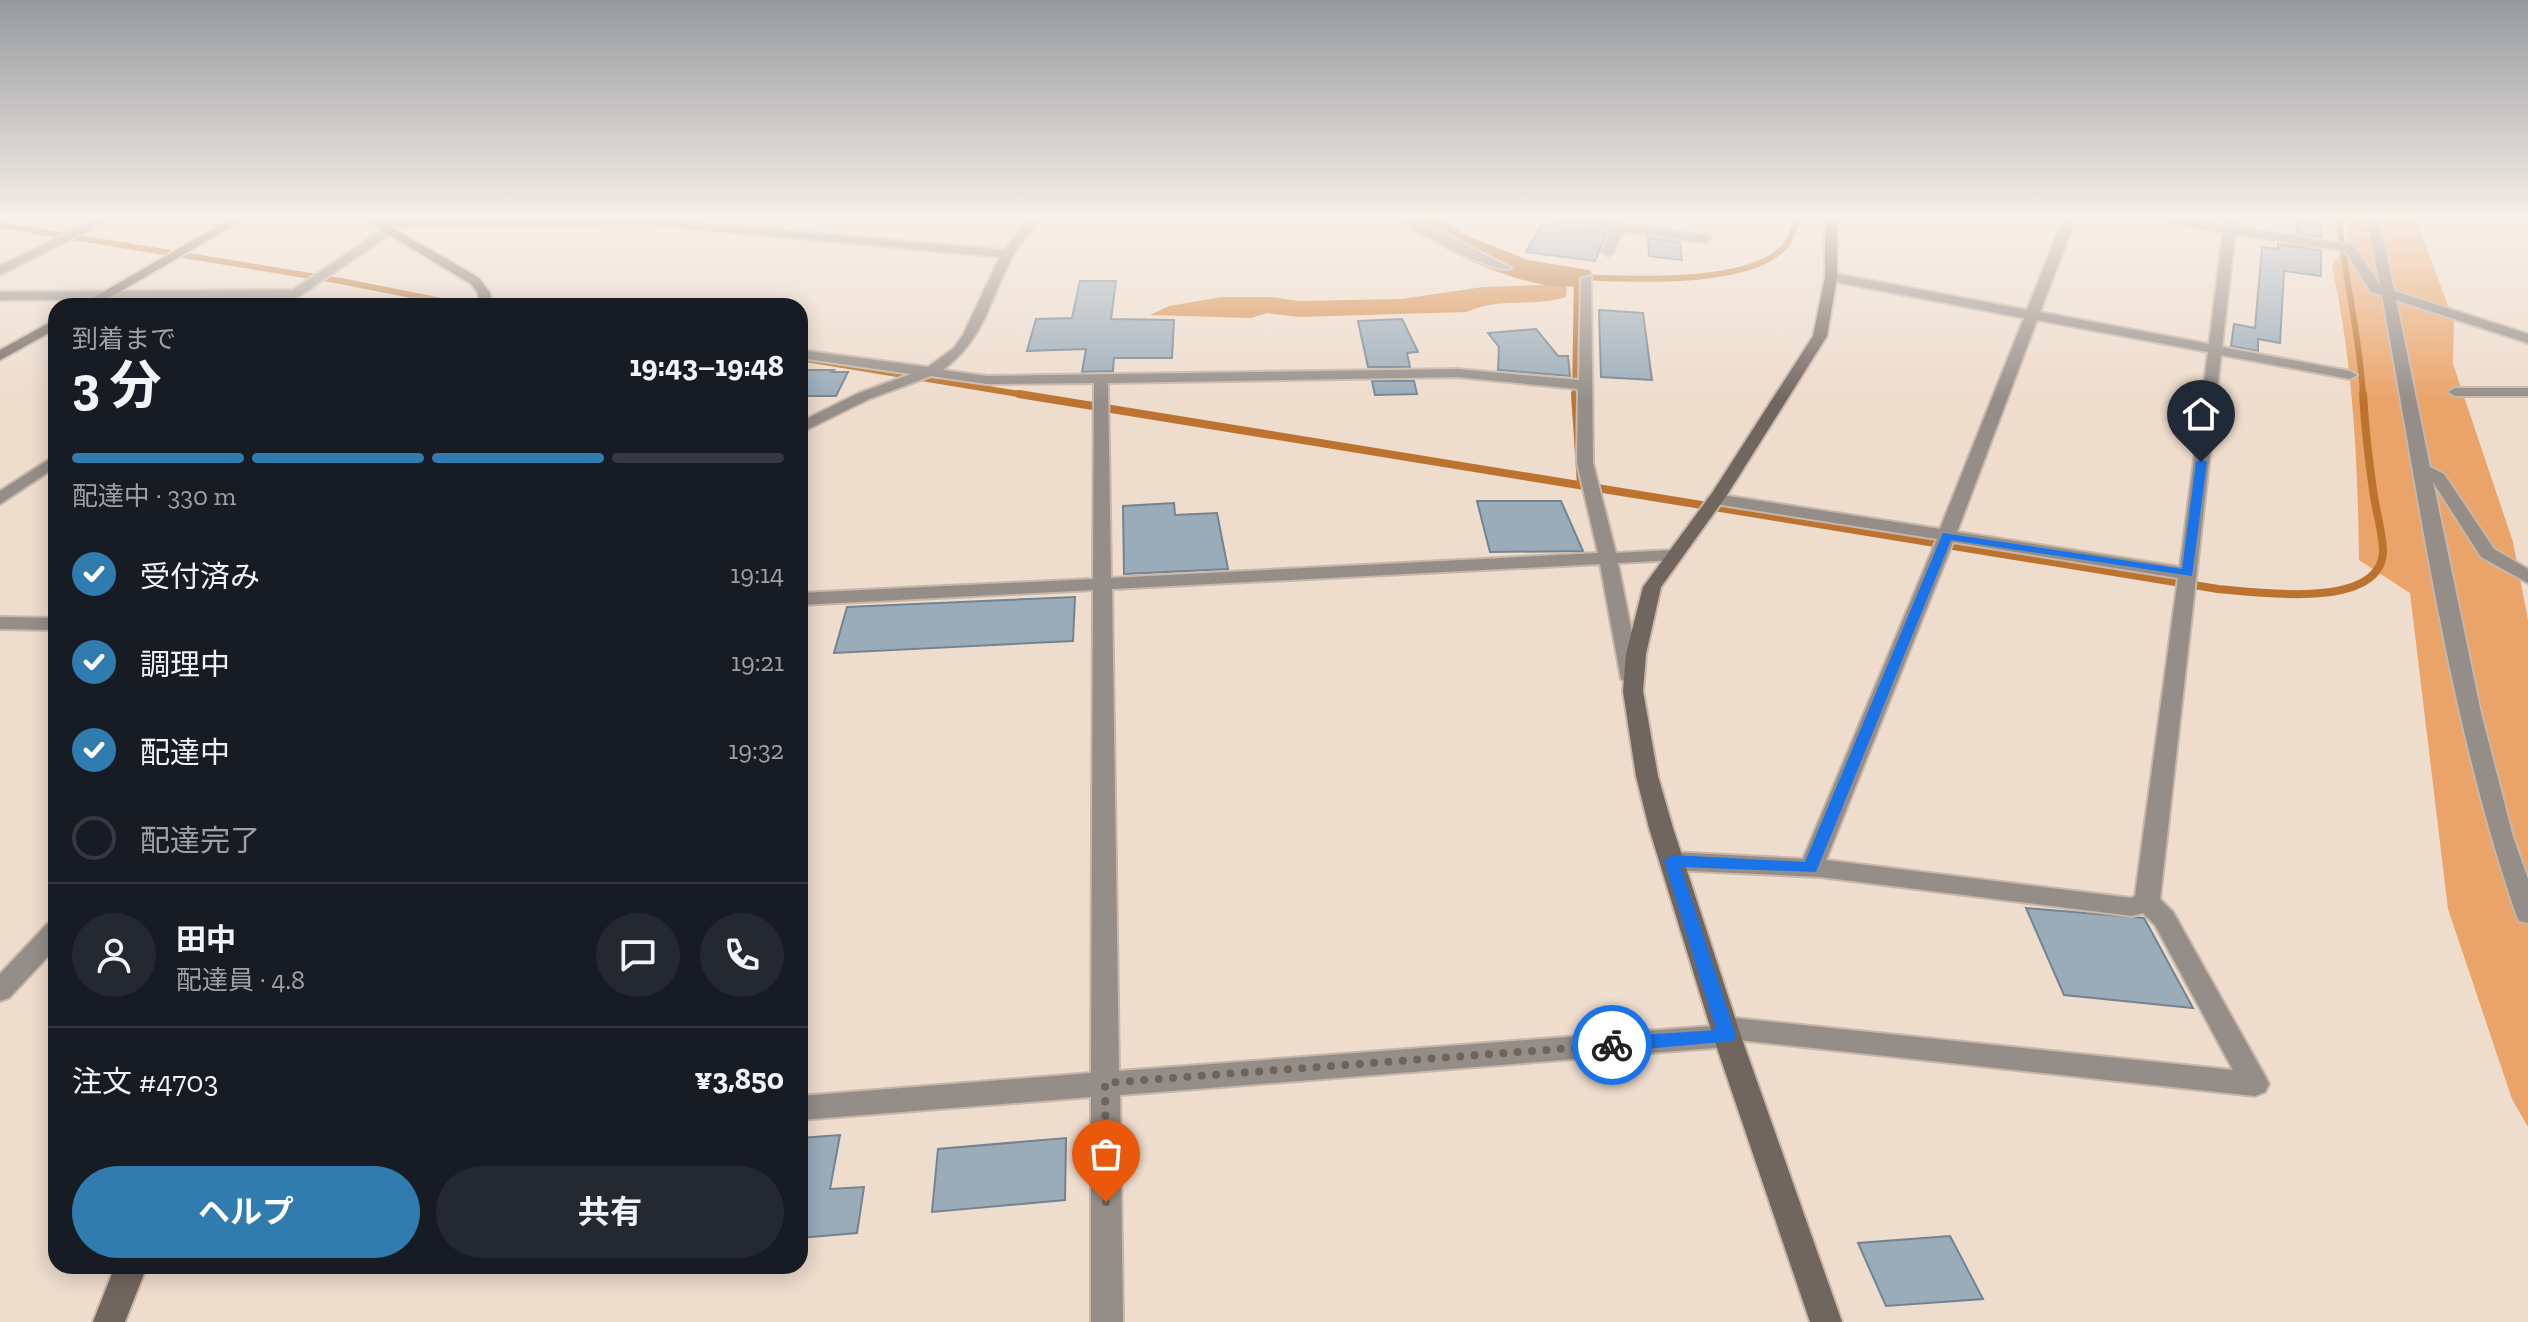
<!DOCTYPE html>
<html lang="ja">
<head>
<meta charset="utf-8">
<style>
  :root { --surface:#171b24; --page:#242831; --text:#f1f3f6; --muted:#9ea1a6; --line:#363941; --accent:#307caf }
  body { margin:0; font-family:"Zilla Slab","Noto Sans JP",serif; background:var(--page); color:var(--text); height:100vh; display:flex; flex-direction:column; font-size:30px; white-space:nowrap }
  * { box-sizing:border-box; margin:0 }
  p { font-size:26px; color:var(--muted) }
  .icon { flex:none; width:44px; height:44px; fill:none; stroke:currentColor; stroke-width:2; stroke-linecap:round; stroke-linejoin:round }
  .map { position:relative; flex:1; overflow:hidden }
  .panel { position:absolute; left:48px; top:298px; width:760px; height:976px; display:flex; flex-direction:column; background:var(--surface); border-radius:24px; box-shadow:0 4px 20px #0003 }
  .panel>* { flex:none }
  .pin { position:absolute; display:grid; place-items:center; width:68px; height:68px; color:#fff; margin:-82px -34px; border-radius:50% 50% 50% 0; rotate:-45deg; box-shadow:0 0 8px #0007 }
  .pin .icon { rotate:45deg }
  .courier { position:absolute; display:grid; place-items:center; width:80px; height:80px; margin:-40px; border:6px solid #1a73e8; border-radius:50%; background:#fff; color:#222; box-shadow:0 2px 10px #0007 }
  .head em { font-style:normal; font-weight:700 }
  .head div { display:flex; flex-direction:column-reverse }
  .head { display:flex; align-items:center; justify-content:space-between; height:136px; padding:0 24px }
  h1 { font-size:52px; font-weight:700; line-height:60px }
  .bar { display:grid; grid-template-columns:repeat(4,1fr); gap:12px 8px; align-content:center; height:96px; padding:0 24px }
  .bar i { height:10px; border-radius:6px; background:var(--line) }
  .bar .current { background:var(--accent) }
  .bar p { grid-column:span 4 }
  .line { display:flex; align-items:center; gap:20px; padding:0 24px; border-top:2px solid var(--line) }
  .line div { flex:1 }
  .round { display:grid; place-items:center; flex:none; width:84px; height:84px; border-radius:42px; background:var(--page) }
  ol { padding:0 24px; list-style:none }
  li { display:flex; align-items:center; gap:24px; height:88px }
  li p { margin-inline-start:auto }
  li .icon { padding:8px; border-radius:50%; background:var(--accent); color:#fff; stroke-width:4 }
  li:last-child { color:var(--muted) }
  li i { width:44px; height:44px; border:4px solid var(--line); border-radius:50% }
  .cta { display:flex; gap:16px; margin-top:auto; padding:16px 24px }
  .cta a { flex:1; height:92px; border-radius:48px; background:var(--accent); color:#fff; font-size:32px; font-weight:700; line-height:92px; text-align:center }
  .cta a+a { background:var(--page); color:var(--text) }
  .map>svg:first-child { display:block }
  .green { fill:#eaa368 }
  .forest { fill:#d78c4b }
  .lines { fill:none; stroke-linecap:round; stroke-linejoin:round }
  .stream-far1 { stroke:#bb732f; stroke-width:6 }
  .stream { stroke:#bb732f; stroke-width:8 }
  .river { fill:#bb732f; fill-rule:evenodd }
  .building { fill:#9aacba; stroke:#738391; stroke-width:2 }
  .lane-casing { stroke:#c7b7aa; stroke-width:4 }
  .street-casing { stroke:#c7b7aa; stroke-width:4 }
  .secondary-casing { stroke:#c7b7aa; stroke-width:4 }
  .lane { fill:#958d87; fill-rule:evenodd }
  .street { fill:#958d87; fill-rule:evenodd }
  .secondary { fill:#71665e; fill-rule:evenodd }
  .route { fill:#1a73e8 }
  .done { stroke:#6f645b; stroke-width:8; stroke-dasharray:0 14.4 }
</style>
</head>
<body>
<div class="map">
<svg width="2528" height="1322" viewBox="0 0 2528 1322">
  <rect width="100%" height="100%" fill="#eedccd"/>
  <path class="green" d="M2346,217h26l1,33 22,111 16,22 -7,-47 -14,-41 -7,-58 -8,-20h40l39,105 -1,42 60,178 15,78v507l-16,-28 -64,-190 -38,-316 -51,-33c-1,-99 -6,-197 -27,-294l16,-24z"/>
  <path class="forest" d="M1567,284l-1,13c-36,11 -63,-1 -100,15l-167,5 -32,-4 -16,5 -101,-3 19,-9 53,-9h49l28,4 102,-2 82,-12z"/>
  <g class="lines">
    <path class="stream-far1" d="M2339,217c5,60 21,118 24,179
      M0,225l341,56 120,24
      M800,358l231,38
      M1575,396l2,-119c50,2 175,10 209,-32 6,-8 9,-18 12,-28"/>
    <path class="stream" d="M1019,394l1199,195c37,3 162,22 165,-37 0,-17 -6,-37 -9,-55 -5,-34 -9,-68 -11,-103
      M1575,394l6,90"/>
    <path class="river" d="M1397,217h38l35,20 58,23 61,10 6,7 -6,7c-55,14 -141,-32 -187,-60z"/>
  </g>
  <path class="building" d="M2297,217h24v20l-24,-4z
    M1542,224l65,8 -12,29 -69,-9z
    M1648,238l32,4 2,18 -33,-4z
    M2278,244l43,6v26l-37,-5 -4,72 -22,-4v12l-27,-5 3,-22 21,4 7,-81 16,2z
    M1080,281h36l-5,38 63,1 -2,38h-58l-1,13 -31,1 4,-23 -59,2 9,-32 36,-1z
    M1599,310l44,3 9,67 -51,-3z
    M1402,319l16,33 -11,1 3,14h-42l-10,-46z
    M1536,329l22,27h10l2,20 -72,-6 1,-23 -11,-14z
    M800,370h34l-2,2h16l-12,24h-36z
    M1372,381h42l3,13 -42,1z
    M1477,501h84l22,50 -93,1z
    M1174,503l1,12 42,-2 11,56 -104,5 -1,-68z
    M1075,597l-2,44 -239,12 13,-46z
    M2026,908l118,10 49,90 -129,-13z
    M840,1135l-10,54 34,-2 -7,46 -57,5v-100z
    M1066,1138l-1,62 -133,12 6,-63z
    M1950,1236l33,63 -97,7 -28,-63z"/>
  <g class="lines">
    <defs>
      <path id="lane" d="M2528,388v8h-73l-7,-4 7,-4z"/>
      <path id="street" d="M100,217h15l-115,58v-9z
        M1031,217h12c-10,13 -24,26 -31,40 -24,45 -26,80 -69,113l44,6 470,-7 122,11 2,-101 10,-3 2,187 23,90 58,-3 9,5 -9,5 -56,3 23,116 -10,6 -10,-6 -21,-115 -488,25 7,482 593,-45 3,-6 10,-3 508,53 -78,-145 -12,-12 -11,3 -312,-39 -148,-7 -8,-3 -4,-6 4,-6 8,-3 131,7 134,-320 -222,-35 -8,-5 8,-5 225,35 84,-211 -193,-37 -6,-4 6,-4 196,37 37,-93h12l-36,95 169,32 14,-112 -72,-12 -6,-3h27l52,8 1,-8h12l-1,10 117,18 27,40 -13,-68h12l15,74 134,43v9l-132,-43 34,167 14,7 50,75 34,20v14l-47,-26 -48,-75 48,231 32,124 15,42v44l-9,-2 -3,-7c-68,-199 -96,-412 -134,-619l-11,-3 -26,-41 -110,-17 -13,113 128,24 7,4 -7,4 -129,-24 -61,544 13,13 92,164 4,8 -4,8 -10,4 -517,-56 -11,7 -607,48 3,227h-32v-225l-291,23v-24l291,-23 2,-483 -293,15v-12l293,-14 1,-196 -107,1 -56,-8 -62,23 -69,34v-11l59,-29 52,-19 -111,-16v-8l128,17 26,-19 9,-13 37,-78 -347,-32 -260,2 1,5 -108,73 -7,-4 3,-3 -282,2v-8l293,-2 93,-63 -10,-1v-4l4,-1 273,-2 351,31zM2037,320l171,32 -28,215 -223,-35zM1457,377l121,12 -1,74 21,90 -487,25 -3,-195zM1953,542l225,36 -43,318 -4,2 -305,-38z
        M1398,217h14l99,51c-13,9 -98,-38 -113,-51z
        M1532,217c58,-2 117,11 174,18l6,4 -6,4 -84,-12 -8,21 -6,4 -6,-4 9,-22 -73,-10z
        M486,300l17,3 2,3h-24v-5z
        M56,455v12l-56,37v-13z
        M0,617l56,1v12l-56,-1z
        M56,921v27l-47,50 -9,3v-27l47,-50z"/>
      <path id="secondary" d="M234,217h14l-153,89h-16z
        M360,217h14l105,61 11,15 3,13h-14l-1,-13 -7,-9z
        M1825,217h12v60l-10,59 -100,159 -66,92 -15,67 -3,37 15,85 15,52 68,208 101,286h-32l-97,-286 -64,-208 -13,-52 -13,-85 3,-37 17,-67 69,-94 101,-157 12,-59z
        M56,319v10l-56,31v-10z
        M115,1266h32l-22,56h-32z"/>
    </defs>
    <use href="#lane" class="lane-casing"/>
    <use href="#street" class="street-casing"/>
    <use href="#secondary" class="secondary-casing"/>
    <use href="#lane" class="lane"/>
    <use href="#street" class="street"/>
    <use href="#secondary" class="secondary"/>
  </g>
  <linearGradient id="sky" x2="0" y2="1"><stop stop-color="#969a9e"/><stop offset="0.54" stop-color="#f7efe8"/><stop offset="1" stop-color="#f7efe8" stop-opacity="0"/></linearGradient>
  <rect width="2528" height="402" fill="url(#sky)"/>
  <path class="route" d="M2201,459l6,3 -15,114 -241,-36 -135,332 -135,-5 55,169 -3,5 -121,11 -7,-2 -2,-5 9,-8 104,-7 -52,-169 8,-6 133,7 138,-329 239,36 14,-107z"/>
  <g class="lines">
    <path class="done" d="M1106,1202l-1,-119 507,-38"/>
  </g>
</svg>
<div class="pin" style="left:1106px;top:1202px;background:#ea580c"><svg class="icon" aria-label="bag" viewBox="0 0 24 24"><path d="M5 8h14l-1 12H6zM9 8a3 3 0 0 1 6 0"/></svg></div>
<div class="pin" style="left:2201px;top:462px;background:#1f2937"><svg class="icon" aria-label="home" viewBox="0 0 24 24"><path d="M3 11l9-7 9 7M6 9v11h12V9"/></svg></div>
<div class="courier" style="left:1612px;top:1045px"><svg class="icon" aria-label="bike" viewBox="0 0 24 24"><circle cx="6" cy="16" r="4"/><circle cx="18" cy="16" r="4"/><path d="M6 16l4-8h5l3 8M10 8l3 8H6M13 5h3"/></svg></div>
<section class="panel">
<div class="head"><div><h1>3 分</h1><p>到着まで</p></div><em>19:43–19:48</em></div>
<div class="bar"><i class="current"></i><i class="current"></i><i class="current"></i><i></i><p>配達中 · 330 m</p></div>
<ol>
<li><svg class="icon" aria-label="check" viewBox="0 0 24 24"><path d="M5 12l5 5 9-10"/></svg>受付済み<p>19:14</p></li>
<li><svg class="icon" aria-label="check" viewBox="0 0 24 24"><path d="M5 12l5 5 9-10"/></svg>調理中<p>19:21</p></li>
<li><svg class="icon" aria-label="check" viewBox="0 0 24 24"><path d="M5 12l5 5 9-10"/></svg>配達中<p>19:32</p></li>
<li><i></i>配達完了</li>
</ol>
<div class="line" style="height:144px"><a class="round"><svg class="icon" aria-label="person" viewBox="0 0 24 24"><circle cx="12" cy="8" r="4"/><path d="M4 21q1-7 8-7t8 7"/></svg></a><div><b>田中</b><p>配達員 · 4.8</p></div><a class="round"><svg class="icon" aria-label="chat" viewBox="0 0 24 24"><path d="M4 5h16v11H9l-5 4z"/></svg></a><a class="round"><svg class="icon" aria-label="phone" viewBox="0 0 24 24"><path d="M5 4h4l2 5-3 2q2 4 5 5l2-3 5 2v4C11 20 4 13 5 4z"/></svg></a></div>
<div class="line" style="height:104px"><div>注文 #4703</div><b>¥3,850</b></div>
<div class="cta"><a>ヘルプ</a><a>共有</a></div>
</section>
</div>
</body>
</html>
